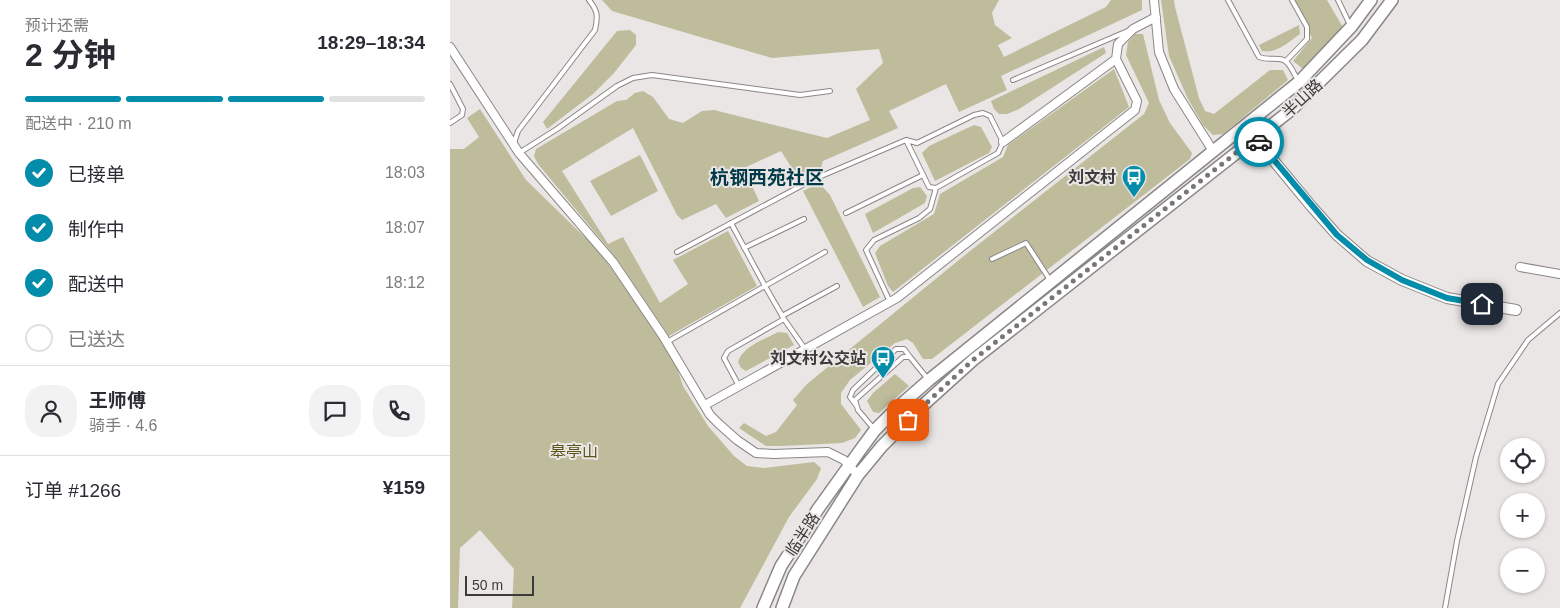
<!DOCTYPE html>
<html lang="zh">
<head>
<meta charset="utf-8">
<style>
  :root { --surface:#fff; --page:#f2f2f3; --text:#2b2b33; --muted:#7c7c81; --line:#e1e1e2; --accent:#038dab }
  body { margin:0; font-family:Helvetica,"Noto Sans SC",sans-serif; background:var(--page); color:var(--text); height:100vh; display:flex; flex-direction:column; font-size:19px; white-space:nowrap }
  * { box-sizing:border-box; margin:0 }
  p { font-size:16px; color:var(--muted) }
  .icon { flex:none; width:28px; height:28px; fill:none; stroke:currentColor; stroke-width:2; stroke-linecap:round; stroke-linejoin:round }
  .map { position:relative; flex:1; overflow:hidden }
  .sheet { display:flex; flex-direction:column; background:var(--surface); width:450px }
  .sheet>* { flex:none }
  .tools { position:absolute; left:1050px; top:438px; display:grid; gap:10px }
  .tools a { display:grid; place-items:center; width:45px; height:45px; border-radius:50%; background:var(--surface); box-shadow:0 1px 4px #0004; font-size:25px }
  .scale { position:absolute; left:15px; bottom:12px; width:69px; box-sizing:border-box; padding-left:5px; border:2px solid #3c3a3a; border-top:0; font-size:14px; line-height:18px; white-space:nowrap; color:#3c3a3a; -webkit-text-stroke:4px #eae6e5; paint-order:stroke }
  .pin { position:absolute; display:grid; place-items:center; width:42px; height:42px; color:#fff; margin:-21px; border-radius:10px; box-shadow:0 2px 8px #0006 }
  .courier { position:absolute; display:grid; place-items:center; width:50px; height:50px; margin:-25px; border:4px solid #038dab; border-radius:50%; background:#fff; color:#222; box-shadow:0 1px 6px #0007 }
  .headline em { font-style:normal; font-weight:700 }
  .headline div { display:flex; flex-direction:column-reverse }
  .headline { display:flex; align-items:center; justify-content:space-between; height:85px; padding:0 25px }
  h1 { font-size:32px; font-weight:700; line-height:38px }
  .bar { display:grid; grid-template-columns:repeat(4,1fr); gap:8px 5px; align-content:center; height:60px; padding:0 25px }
  .bar i { height:6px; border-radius:4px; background:var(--line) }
  .bar .selected { background:var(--accent) }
  .bar p { grid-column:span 4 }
  .line { display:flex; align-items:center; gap:12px; padding:0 25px; border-top:1px solid var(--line) }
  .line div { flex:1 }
  .round { display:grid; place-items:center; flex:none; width:52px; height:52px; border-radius:20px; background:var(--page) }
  ol { padding:0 25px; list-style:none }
  li { display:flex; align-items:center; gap:15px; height:55px }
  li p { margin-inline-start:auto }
  li .icon { padding:5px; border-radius:50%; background:var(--accent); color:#fff; stroke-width:4 }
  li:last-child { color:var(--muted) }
  li i { width:28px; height:28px; border:2px solid var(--line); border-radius:50% }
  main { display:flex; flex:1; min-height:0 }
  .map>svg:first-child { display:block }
  .green { fill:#bebc9b }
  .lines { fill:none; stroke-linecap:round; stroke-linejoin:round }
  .service-casing { stroke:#8b8786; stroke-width:6 }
  .minor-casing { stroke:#8b8786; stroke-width:10 }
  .tertiary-casing { stroke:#8b8786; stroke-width:12 }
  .secondary-casing { stroke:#8b8786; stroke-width:14 }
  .service { stroke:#fff; stroke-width:4 }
  .minor { stroke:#fff; stroke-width:8 }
  .tertiary { stroke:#fff; stroke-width:10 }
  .secondary { stroke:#fff; stroke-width:11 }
  .done { stroke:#797676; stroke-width:5; stroke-dasharray:0 9 }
  .route { stroke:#038dab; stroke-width:6 }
  .labels { text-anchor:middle; stroke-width:4; stroke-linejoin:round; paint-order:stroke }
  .street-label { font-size:16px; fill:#3c3a3a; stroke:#eae6e5 }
  .poi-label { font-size:16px; font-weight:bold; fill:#3c3a3a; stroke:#eae6e5; text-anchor:end }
  .park-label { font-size:16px; fill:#5b561a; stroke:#eae6e5 }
  .quarter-label { font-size:19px; font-weight:bold; fill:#003947; stroke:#eae6e5 }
</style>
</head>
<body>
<main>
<section class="sheet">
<div class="headline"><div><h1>2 分钟</h1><p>预计还需</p></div><em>18:29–18:34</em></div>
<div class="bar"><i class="selected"></i><i class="selected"></i><i class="selected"></i><i></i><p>配送中 · 210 m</p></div>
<ol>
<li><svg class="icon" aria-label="check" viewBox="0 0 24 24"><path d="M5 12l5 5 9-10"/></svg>已接单<p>18:03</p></li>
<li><svg class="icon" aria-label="check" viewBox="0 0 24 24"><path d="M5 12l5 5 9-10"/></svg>制作中<p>18:07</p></li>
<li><svg class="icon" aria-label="check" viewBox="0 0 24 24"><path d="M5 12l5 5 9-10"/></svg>配送中<p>18:12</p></li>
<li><i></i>已送达</li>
</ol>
<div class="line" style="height:90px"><a class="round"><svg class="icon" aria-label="person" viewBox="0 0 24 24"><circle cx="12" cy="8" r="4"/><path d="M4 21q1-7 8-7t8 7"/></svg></a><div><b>王师傅</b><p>骑手 · 4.6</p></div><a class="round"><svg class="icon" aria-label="chat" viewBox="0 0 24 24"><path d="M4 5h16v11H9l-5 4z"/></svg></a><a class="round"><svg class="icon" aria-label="phone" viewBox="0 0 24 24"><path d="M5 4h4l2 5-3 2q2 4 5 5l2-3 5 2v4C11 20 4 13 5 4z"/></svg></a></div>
<div class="line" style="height:65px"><div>订单 #1266</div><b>¥159</b></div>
</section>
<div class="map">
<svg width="1110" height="608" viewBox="0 0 1110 608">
  <rect width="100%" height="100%" fill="#eae6e5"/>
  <path class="green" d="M152,0h397l-7,13 3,12 17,13 -14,7 6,12 102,-50 5,-7h31v10l-141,66 6,14 -48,22 -13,-28 -57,27 9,17 -75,33 -2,7 -16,9 -7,1 -17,-27 -37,17 15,33 -33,17 -10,-14 -34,16 -5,-5 -44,-87 -71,43 46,73 15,-7 37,66 28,-19 -15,-24 55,-29 29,55 -88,50 -52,-77 -79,-95 -4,-8 2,-7 81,-48 9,-1 9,-7 8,-2 10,6 16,22 14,4 19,-12 12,-1 113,28 43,-18 -14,-31 27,-26 -4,-14 -107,9 -160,-47z
    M711,0h13l1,7 24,91 6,13 9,3 56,-44h13l5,10 -65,54 -10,1 -10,-10 -15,-26 -19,-43z
    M841,0h36l17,29 -7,14 -34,26 -10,-8 19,-23z
    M849,25l1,9c-12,8 -23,20 -38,17l-3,-6z
    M180,30l6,5v10l-22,28 -21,21 -46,35 -4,-7 74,-91z
    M685,34h8l16,66 11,23 22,30 -2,6 -258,200h-9l-10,-16 -6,-4 -12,4 -45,37 -9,13v11l20,26 -6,8 -13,5 -60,3h-16l-27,-18 5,-5 22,13 10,-4 21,-27 -4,-5 14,-16 158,-129 179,-141 5,-11 -23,-48 2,-13z
    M654,47l2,6 -87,56 -12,5h-8l-5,-5 -3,-8z
    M664,69l15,38 -236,185 -5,-6 -13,-33 5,-7 54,-32 6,-20 63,-37 5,-12z
    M30,109l46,71 73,71 74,104 10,31 25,40 26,30 13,10 17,2 50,-6 7,6 -4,11 -28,38 -49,91h-228l2,-39 -34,-39 -20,18 -2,60h-8v-459h14l15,-12 -12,-19z
    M524,125l7,2 11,20 -3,6 -54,28 -13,-28 7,-7z
    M190,155l18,36 -47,25 -21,-35z
    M363,186h9l8,9 50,102 -17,10 -60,-116z
    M470,187l7,9 -2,7 -52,30 -8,-19 48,-26z
    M328,332l9,1 7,12 -48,26 -5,-3 -3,-6c5,-16 26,-22 40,-30z
    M445,374l14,12 -30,27 -6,-1 -6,-11 6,-8z"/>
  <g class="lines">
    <defs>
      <path id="service" d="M778,0l31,57c9,3 12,1 20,2 10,0 14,14 19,21
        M888,0l12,25
        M836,61l21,-22v-12l-15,-27
        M563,80l117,-50
        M0,84l13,25 -1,6 -12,8
        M64,143l4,-12 77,-101c3,-13 3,-19 -6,-30
        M69,153l38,-24 60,-43 16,-8 19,-3 148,20 30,-4
        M396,213l77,-38
        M281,223l34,63 60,-34
        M294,248l60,-29
        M227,252l135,-72 94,-40 11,3 57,-28 9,-2 7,3 13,26 -5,11 -62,35 -7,-1 -23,-47
        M542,259l34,-16 24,37
        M440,302l-24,-52 8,-10 45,-22 11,-9 6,-21
        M332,316l55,-30
        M217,342l98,-56 19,33
        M289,386l-15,-28 4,-7 56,-32 21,30
        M406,405l-6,-8 3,-7 43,-41h8l6,8
        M424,429l-16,-19 -3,-10 48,-43h7l17,21
        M995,608l12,-67 19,-84 22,-73 30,-44 32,-27"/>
      <path id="minor" d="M704,0l5,52 15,37 39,62
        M0,47l69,106 94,109 50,74 47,79 9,9 18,16 19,13 17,1 55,-2 16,8 14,15
        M553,142l113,-83 2,-15 15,-15 23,-12
        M1070,267l40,7
        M255,405l192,-107 238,-188 2,-9 -21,-42"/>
      <path id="tertiary" d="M795,126l67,81 25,28 30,26 35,19 45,18 69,12"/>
      <path id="secondary" d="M313,608l18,-42 37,-57 43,-60 14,-19 22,-22 32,-28 370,-298 52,-55 20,-27
        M332,608l12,-32 64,-101 24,-29 39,-39 52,-47 318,-250 71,-70 30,-40"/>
    </defs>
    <use href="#service" class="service-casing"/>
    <use href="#minor" class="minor-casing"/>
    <use href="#tertiary" class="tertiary-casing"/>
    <use href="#secondary" class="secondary-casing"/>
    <use href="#service" class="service"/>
    <use href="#minor" class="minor"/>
    <use href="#tertiary" class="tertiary"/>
    <use href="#secondary" class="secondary"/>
  </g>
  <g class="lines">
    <path class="done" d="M458,420l65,-60 282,-222 4,4"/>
    <path class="route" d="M809,142l78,93 30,25 35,20 45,18 35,6"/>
  </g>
  <defs>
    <symbol id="bus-pin" viewBox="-11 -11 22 30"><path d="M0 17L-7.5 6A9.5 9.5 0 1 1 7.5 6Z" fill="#038dab" stroke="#eae6e5"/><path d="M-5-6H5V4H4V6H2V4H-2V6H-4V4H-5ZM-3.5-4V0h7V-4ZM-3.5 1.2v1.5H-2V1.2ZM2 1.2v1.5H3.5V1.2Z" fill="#fff"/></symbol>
  </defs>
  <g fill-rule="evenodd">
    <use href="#bus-pin" x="670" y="163" width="28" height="38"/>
    <use href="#bus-pin" x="419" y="344" width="28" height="38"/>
  </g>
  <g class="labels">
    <g class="street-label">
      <text transform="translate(852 98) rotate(-43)" y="6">半山路</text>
      <text transform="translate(352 534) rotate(-57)" y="6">临半路</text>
    </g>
    <g class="poi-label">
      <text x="666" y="183">刘文村</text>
      <text x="416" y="364">刘文村公交站</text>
    </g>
    <g class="park-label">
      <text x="124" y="457">皋亭山</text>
    </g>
    <g class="quarter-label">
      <text x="317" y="184">杭钢西苑社区</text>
    </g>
  </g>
</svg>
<div class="tools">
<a><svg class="icon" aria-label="locate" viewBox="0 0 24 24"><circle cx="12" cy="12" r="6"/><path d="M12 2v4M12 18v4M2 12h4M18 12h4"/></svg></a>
<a>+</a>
<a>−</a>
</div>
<div class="scale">50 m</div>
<div class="pin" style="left:458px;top:420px;background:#ea580c"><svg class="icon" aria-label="bag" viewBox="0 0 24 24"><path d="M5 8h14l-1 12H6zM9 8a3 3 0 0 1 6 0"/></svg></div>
<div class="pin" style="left:1032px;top:304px;background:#1f2937"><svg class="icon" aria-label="home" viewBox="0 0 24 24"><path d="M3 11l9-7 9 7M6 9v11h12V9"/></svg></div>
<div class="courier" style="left:809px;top:142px"><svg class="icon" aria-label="car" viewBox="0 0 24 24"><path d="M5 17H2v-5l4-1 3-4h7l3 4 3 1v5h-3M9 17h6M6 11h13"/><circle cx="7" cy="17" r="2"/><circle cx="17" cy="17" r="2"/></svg></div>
</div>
</main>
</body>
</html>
